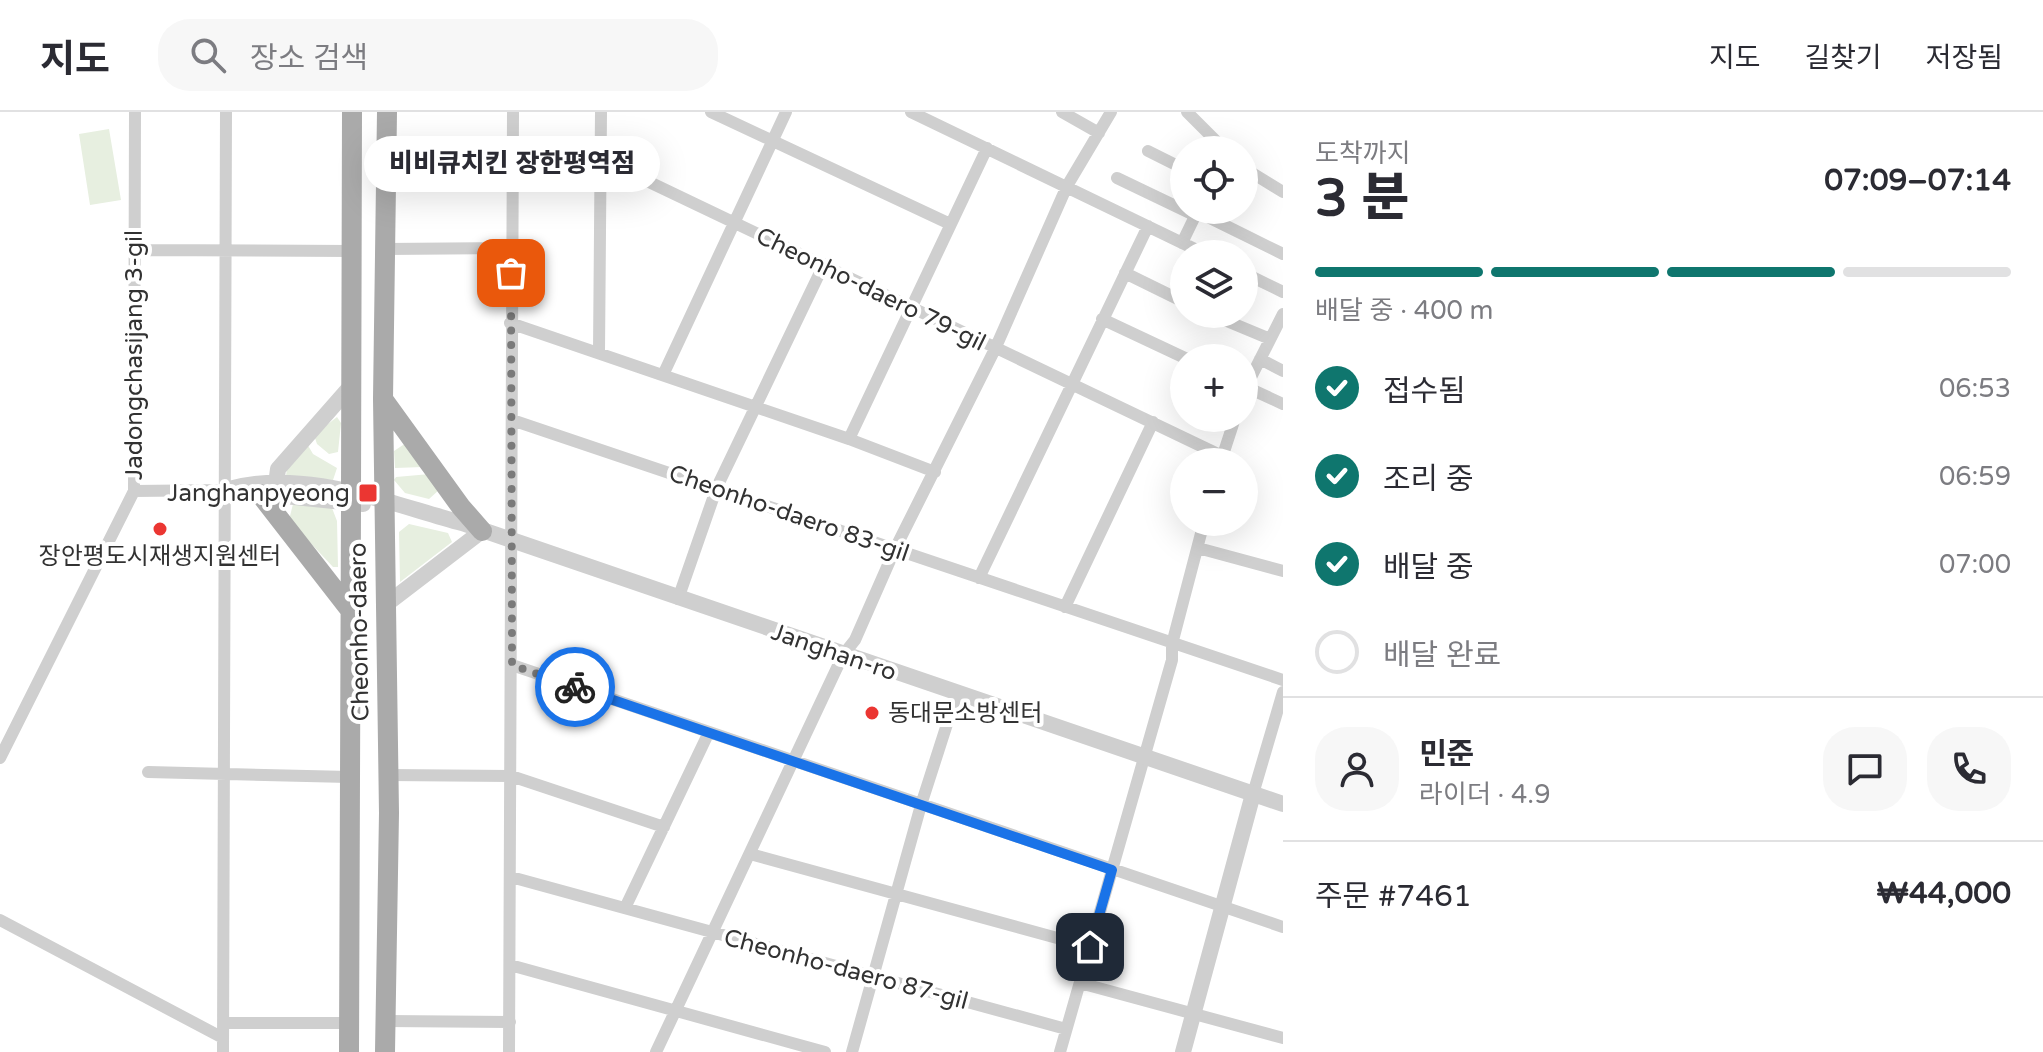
<!DOCTYPE html>
<html lang="ko">
<head>
<meta charset="utf-8">
<style>
  :root { --surface:#fff; --page:#f7f7f7; --text:#2b2b33; --muted:#7c7c81; --line:#e1e1e2; --accent:#0f766e }
  body { margin:0; font-family:"Varela Round","Noto Sans KR",sans-serif; background:var(--page); color:var(--text); height:100vh; display:flex; flex-direction:column; font-size:30px; white-space:nowrap }
  * { box-sizing:border-box; margin:0 }
  p { font-size:26px; color:var(--muted) }
  .icon { flex:none; width:44px; height:44px; fill:none; stroke:currentColor; stroke-width:2; stroke-linecap:round; stroke-linejoin:round }
  .map { position:relative; flex:1; overflow:hidden }
  .panel { display:flex; flex-direction:column; background:var(--surface); width:760px }
  .panel>* { flex:none }
  .tools { position:absolute; left:1170px; top:24px; display:grid; gap:16px }
  .tools a { display:grid; place-items:center; width:88px; height:88px; border-radius:50%; background:var(--surface); box-shadow:0 8px 32px #0002; font-size:40px }
  .pin { position:absolute; display:grid; place-items:center; width:68px; height:68px; color:#fff; margin:-34px; border-radius:16px; box-shadow:0 4px 12px #0006 }
  .courier { position:absolute; display:grid; place-items:center; width:80px; height:80px; margin:-40px; border:6px solid #1a73e8; border-radius:50%; background:#fff; color:#222; box-shadow:0 2px 10px #0007 }
  .bubble { position:absolute; height:56px; border-radius:28px; background:var(--surface); box-shadow:0 8px 32px #0002; font-size:26px; font-weight:800; line-height:56px; text-align:center }
  .summary em { font-style:normal; font-weight:800 }
  .summary div { display:flex; flex-direction:column-reverse }
  .summary { display:flex; align-items:center; justify-content:space-between; height:136px; padding:0 32px }
  h1 { font-size:52px; font-weight:800; line-height:60px }
  .bar { display:grid; grid-template-columns:repeat(4,1fr); gap:12px 8px; align-content:center; height:96px; padding:0 32px }
  .bar i { height:10px; border-radius:6px; background:var(--line) }
  .bar .selected { background:var(--accent) }
  .bar p { grid-column:span 4 }
  .line { display:flex; align-items:center; gap:20px; padding:0 32px; border-top:2px solid var(--line) }
  .line div { flex:1 }
  .round { display:grid; place-items:center; flex:none; width:84px; height:84px; border-radius:32px; background:var(--page) }
  ol { padding:0 32px; list-style:none }
  li { display:flex; align-items:center; gap:24px; height:88px }
  li p { margin-inline-start:auto }
  li .icon { padding:8px; border-radius:50%; background:var(--accent); color:#fff; stroke-width:4 }
  li:last-child { color:var(--muted) }
  li i { width:44px; height:44px; border:4px solid var(--line); border-radius:50% }
  header { display:flex; align-items:center; gap:48px; box-sizing:border-box; height:112px; padding:0 40px; background:var(--surface); border-bottom:2px solid var(--line) }
  header strong { font-size:38px }
  nav { display:flex; gap:44px; margin-inline-start:auto; font-size:28px }
  .search { width:560px; height:72px; background:var(--page); display:flex; align-items:center; gap:20px; box-sizing:border-box; padding:0 28px; border-radius:32px; color:var(--muted); font-size:30px }
  main { display:flex; flex:1; min-height:0 }
  .map>svg:first-child { display:block }
  .green { fill:#e7efe0 }
  .lines { fill:none; stroke-linecap:round; stroke-linejoin:round }
  .minor { stroke:#cfcfcf; stroke-width:12 }
  .tertiary { stroke:#cfcfcf; stroke-width:16 }
  .primary { stroke:#aaa; stroke-width:20 }
  .done { stroke:#7a7a7a; stroke-width:8; stroke-dasharray:0 14.4 }
  .route { stroke:#1a73e8; stroke-width:10 }
  .poi-dot { fill:#eb3632; stroke:#fff; stroke-width:3 }
  .labels { text-anchor:middle; stroke-width:8; stroke-linejoin:round; paint-order:stroke }
  .street-label { font-size:24px; fill:#323232; stroke:#fff }
  .poi-label { font-size:24px; fill:#323232; stroke:#fff; text-anchor:end }
</style>
</head>
<body>
<header>
<strong>지도</strong>
<div class="search"><svg class="icon" aria-label="search" viewBox="0 0 24 24"><circle cx="10" cy="10" r="6"/><path d="M15 15l6 6"/></svg>장소 검색</div>
<nav><a>지도</a><a>길찾기</a><a>저장됨</a></nav>
</header>
<main>
<div class="map">
<svg width="1283" height="940" viewBox="0 0 1283 940">
  <rect width="100%" height="100%" fill="#fff"/>
  <path class="green" d="M109,17l12,71 -31,5 -11,-71z
    M337,305l4,6 -3,29 -9,2 -12,-10 -3,-9z
    M306,330l7,12 24,14 -4,12 -47,-4 2,-15z
    M406,331l17,24 -28,1 -1,-17z
    M430,362l9,16 -10,9 -24,-6 -11,-13 2,-3z
    M293,392l39,4 5,13 1,46h-5l-44,-47z
    M409,412l39,9 4,9 -52,40 -1,-50z"/>
  <g class="lines">
    <path class="minor" d="M711,0l237,111
      M911,0l294,142
      M1062,0l37,21
      M1187,0l38,38
      M1148,39l36,18
      M512,44l89,3 621,297
      M1244,56l39,24
      M1117,66l73,35 12,1 81,40
      M1182,131l16,-33
      M385,137l126,-1
      M134,138l219,1
      M1125,161l59,29
      M1244,161l39,19
      M1210,202l60,25
      M1102,207l83,39
      M510,211l339,116 86,33
      M599,240l2,-240
      M1260,247l23,12
      M663,263l123,-263
      M1244,274l39,18
      M1244,279l39,-77
      M512,308l771,260
      M849,327l138,-291
      M1221,349l14,-43
      M134,379l91,-1
      M1198,436l85,23
      M979,466l169,-352
      M678,487l39,-112 107,-223
      M1065,495l88,-185
      M512,553l771,262
      M0,646l134,-267 1,-379
      M148,660l201,5
      M388,663l123,1 153,51
      M1253,682l30,-102
      M750,742l340,93
      M511,765l555,152
      M625,796l84,-176
      M0,808l223,118
      M510,853l315,87
      M1080,871l203,55
      M386,909l124,1
      M223,911h126
      M223,940l3,-940
      M509,940l4,-940
      M656,940l187,-397 12,-15 40,-91 100,-200 72,-163 44,-74
      M852,940l69,-247 36,-112
      M1060,940l112,-392v-16l32,-122"/>
    <path class="tertiary" d="M225,378c78,-23 162,13 237,33l821,281
      M275,380l3,-23 73,-83
      M254,381l109,11
      M384,494l98,-75
      M1183,940l70,-258"/>
    <path class="primary" d="M383,287l78,108 21,24
      M351,378l1,-378
      M260,382l91,117
      M349,940l2,-548
      M385,940l4,-239 -6,-414 4,-287"/>
  </g>
  <g class="lines">
    <path class="done" d="M511,161l1,392 63,22"/>
    <path class="route" d="M575,575l537,183 -22,77"/>
  </g>
  <g class="poi-dot">
    <rect x="358" y="371" width="20" height="20" rx="4"/>
    <circle cx="160" cy="417" r="8"/>
    <circle cx="872" cy="601" r="8"/>
  </g>
  <g class="labels">
    <g class="street-label">
      <text transform="translate(871 177) rotate(26)" y="8">Cheonho-daero 79-gil</text>
      <text transform="translate(134 243) rotate(-90)" y="8">Jadongchasijang 3-gil</text>
      <text transform="translate(789 401) rotate(19)" y="8">Cheonho-daero 83-gil</text>
      <text transform="translate(359 520) rotate(-91)" y="8">Cheonho-daero</text>
      <text transform="translate(834 540) rotate(19)" y="8">Janghan-ro</text>
      <text transform="translate(846 857) rotate(15)" y="8">Cheonho-daero 87-gil</text>
    </g>
    <g class="poi-label">
      <text x="350" y="389">Janghanpyeong</text>
      <text x="160" y="452" text-anchor="middle">장안평도시재생지원센터</text>
      <text x="888" y="609" text-anchor="start">동대문소방센터</text>
    </g>
  </g>
</svg>
<div class="tools">
<a><svg class="icon" aria-label="locate" viewBox="0 0 24 24"><circle cx="12" cy="12" r="6"/><path d="M12 2v4M12 18v4M2 12h4M18 12h4"/></svg></a>
<a><svg class="icon" aria-label="layers" viewBox="0 0 24 24"><path d="M12 4l9 5-9 5-9-5zM3 14l9 5 9-5"/></svg></a>
<a>+</a>
<a>−</a>
</div>
<div class="pin" style="left:511px;top:161px;background:#ea580c"><svg class="icon" aria-label="bag" viewBox="0 0 24 24"><path d="M5 8h14l-1 12H6zM9 8a3 3 0 0 1 6 0"/></svg></div>
<div class="pin" style="left:1090px;top:835px;background:#1f2937"><svg class="icon" aria-label="home" viewBox="0 0 24 24"><path d="M3 11l9-7 9 7M6 9v11h12V9"/></svg></div>
<div class="courier" style="left:575px;top:575px"><svg class="icon" aria-label="bike" viewBox="0 0 24 24"><circle cx="6" cy="16" r="4"/><circle cx="18" cy="16" r="4"/><path d="M6 16l4-8h5l3 8M10 8l3 8H6M13 5h3"/></svg></div>
<div class="bubble" style="left:364px;top:24px;width:296px">비비큐치킨 장한평역점</div>
</div>
<section class="panel">
<div class="summary"><div><h1>3 분</h1><p>도착까지</p></div><em>07:09–07:14</em></div>
<div class="bar"><i class="selected"></i><i class="selected"></i><i class="selected"></i><i></i><p>배달 중 · 400 m</p></div>
<ol>
<li><svg class="icon" aria-label="check" viewBox="0 0 24 24"><path d="M5 12l5 5 9-10"/></svg>접수됨<p>06:53</p></li>
<li><svg class="icon" aria-label="check" viewBox="0 0 24 24"><path d="M5 12l5 5 9-10"/></svg>조리 중<p>06:59</p></li>
<li><svg class="icon" aria-label="check" viewBox="0 0 24 24"><path d="M5 12l5 5 9-10"/></svg>배달 중<p>07:00</p></li>
<li><i></i>배달 완료</li>
</ol>
<div class="line" style="height:144px"><a class="round"><svg class="icon" aria-label="person" viewBox="0 0 24 24"><circle cx="12" cy="8" r="4"/><path d="M4 21q1-7 8-7t8 7"/></svg></a><div><b>민준</b><p>라이더 · 4.9</p></div><a class="round"><svg class="icon" aria-label="chat" viewBox="0 0 24 24"><path d="M4 5h16v11H9l-5 4z"/></svg></a><a class="round"><svg class="icon" aria-label="phone" viewBox="0 0 24 24"><path d="M5 4h4l2 5-3 2q2 4 5 5l2-3 5 2v4C11 20 4 13 5 4z"/></svg></a></div>
<div class="line" style="height:104px"><div>주문 #7461</div><b>₩44,000</b></div>
</section>
</main>
</body>
</html>
